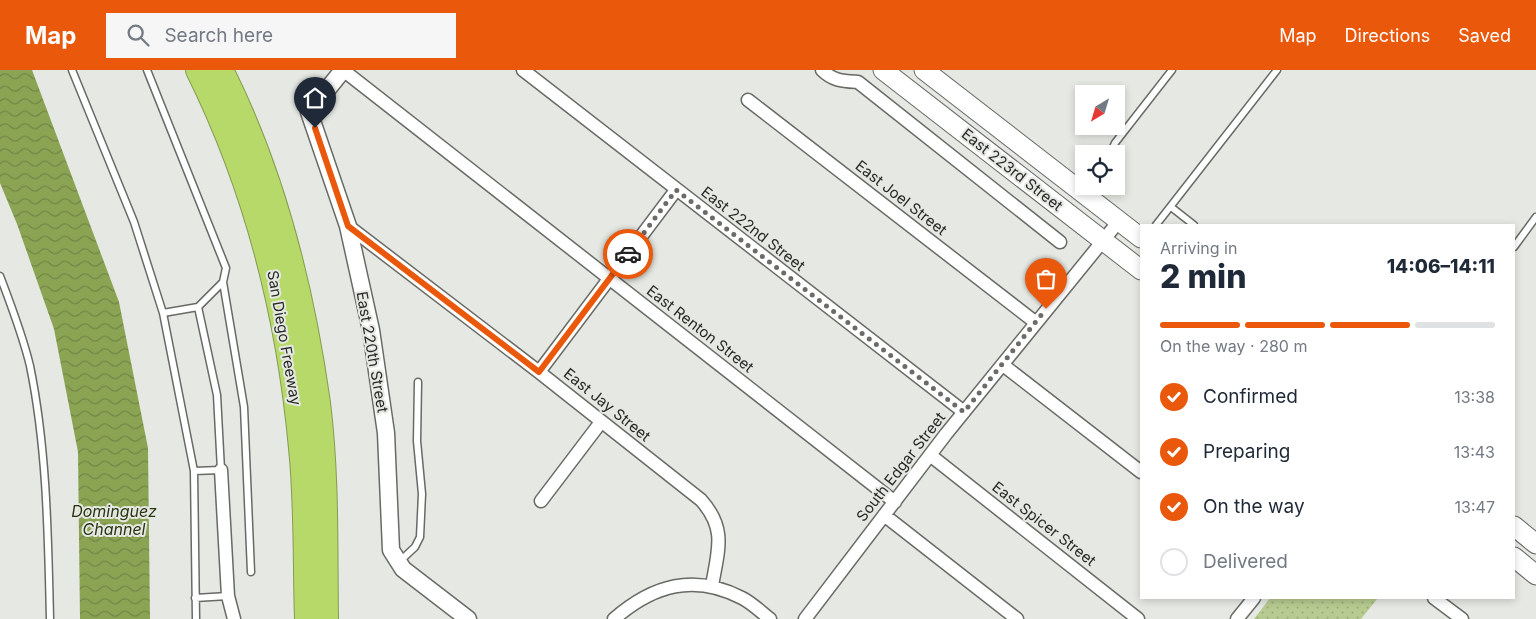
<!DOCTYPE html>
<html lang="en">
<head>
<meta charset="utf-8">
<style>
  :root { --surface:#fff; --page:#f6f6f7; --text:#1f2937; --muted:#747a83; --line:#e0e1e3; --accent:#ea580c }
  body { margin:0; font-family:Inter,sans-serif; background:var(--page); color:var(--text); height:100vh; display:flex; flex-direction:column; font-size:19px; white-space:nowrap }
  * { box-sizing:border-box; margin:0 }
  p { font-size:16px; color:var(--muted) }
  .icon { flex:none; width:28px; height:28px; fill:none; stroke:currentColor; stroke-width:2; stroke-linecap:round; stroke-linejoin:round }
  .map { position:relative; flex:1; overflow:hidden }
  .details { position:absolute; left:1140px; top:154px; width:375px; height:375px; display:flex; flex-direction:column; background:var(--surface); border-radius:0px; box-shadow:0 2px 8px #0003 }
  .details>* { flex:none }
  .needle { width:32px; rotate:218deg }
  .buttons { position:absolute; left:1075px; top:15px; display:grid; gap:10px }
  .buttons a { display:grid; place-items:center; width:50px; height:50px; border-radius:0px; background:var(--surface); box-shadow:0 2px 8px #0003; font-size:25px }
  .pin { position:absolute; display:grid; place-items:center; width:42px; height:42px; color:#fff; margin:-51px -21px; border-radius:50% 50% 50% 0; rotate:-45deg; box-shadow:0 0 5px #0007 }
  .pin .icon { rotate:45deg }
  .courier { position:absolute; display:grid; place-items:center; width:50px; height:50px; margin:-25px; border:4px solid #ea580c; border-radius:50%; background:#fff; color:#222; box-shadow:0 1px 6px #0007 }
  .head em { font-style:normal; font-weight:800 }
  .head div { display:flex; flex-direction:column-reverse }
  .head { display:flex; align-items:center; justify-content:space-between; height:85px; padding:0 20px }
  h1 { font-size:32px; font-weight:800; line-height:38px }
  .bar { display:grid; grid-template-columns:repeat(4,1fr); gap:8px 5px; align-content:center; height:60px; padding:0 20px }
  .bar i { height:6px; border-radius:4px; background:var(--line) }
  .bar .active { background:var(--accent) }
  .bar p { grid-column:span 4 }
  ol { padding:0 20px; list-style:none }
  li { display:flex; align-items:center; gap:15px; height:55px }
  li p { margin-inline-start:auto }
  li .icon { padding:5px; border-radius:50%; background:var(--accent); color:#fff; stroke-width:4 }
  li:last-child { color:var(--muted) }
  li i { width:28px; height:28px; border:2px solid var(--line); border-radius:50% }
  header { display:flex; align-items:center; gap:30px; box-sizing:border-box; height:70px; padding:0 25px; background:var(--accent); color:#fff }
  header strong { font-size:24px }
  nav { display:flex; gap:28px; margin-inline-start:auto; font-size:18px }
  .search { width:350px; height:45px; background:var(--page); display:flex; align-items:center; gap:12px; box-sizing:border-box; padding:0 18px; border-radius:0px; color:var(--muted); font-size:19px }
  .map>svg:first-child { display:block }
  .park { fill:url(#park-dots) }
  .water { fill:url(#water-waves) }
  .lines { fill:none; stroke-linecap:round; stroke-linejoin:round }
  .service-casing { stroke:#686a65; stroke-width:9 }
  .minor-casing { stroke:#686a65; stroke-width:15 }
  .tertiary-casing { stroke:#686a65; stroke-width:19 }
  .secondary-casing { stroke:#686a65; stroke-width:21 }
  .motorway-casing { stroke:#859b52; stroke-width:26 }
  .service { stroke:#fff; stroke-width:6 }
  .minor { stroke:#fff; stroke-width:12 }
  .tertiary { stroke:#fff; stroke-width:16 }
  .secondary { stroke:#fff; stroke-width:19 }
  .motorway { stroke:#b7d96a; stroke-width:24 }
  .done { stroke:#6a6c68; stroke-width:5; stroke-dasharray:0 9 }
  .route { stroke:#ea580c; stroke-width:6 }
  .labels { text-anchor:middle; stroke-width:4; stroke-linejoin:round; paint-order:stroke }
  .street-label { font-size:15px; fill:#272826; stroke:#e6e9e3 }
  .water-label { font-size:16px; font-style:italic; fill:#293411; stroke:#e6e9e3 }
</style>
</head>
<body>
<header>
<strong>Map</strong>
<div class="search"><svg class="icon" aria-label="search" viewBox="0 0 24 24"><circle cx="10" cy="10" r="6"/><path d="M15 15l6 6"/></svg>Search here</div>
<nav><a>Map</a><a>Directions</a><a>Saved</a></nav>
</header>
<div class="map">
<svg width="1536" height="549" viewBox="0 0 1536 549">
  <defs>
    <pattern id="park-dots" width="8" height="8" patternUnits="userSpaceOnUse" patternTransform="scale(1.25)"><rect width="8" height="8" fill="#b7cb90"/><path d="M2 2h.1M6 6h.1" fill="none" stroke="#9dae7c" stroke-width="1.8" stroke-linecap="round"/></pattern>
    <pattern id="water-waves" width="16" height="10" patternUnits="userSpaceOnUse" patternTransform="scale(1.25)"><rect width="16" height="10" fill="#8ba454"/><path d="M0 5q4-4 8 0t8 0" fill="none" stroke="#728645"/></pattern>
  </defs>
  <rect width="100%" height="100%" fill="#e6e9e3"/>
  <path class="park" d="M1270,528h108l-17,21h-107z"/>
  <path class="water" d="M0,0h32l87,232 29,146 2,171h-70l-2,-167 -24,-123 -37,-105 -17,-41z"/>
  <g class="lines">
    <defs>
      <path id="service" d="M72,0l62,152 29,91 31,158 2,148
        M147,0l79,198 -3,14 -25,25 19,88 4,75 -27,1
        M1110,84l5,-11 57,-73
        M1090,127l5,-11
        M1171,137l23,18
        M1156,155l121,-155
        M1514,177l22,-30
        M0,206c11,29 23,60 30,90 17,83 18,169 20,253
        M223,212l21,125 7,165
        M163,243l35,-6
        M400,491l15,-14 5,-10 2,-43 -5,-53 1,-59
        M195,528l33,-2"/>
      <path id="minor" d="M343,0l552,432
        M523,0l441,342
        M822,0c11,11 21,11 36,12l202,160
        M748,30l287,222
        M348,156l191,146 162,128c26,29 17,50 11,86
        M1003,295l138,107
        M539,302l137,-182
        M930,385l208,164
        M221,400l7,126 6,23
        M541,431l60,-79
        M884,445l133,104
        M1434,528l28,21
        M614,549c39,-34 80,-46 128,-21 10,5 19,14 28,21
        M805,549l141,-185 173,-213
        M1237,549l17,-21"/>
      <path id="tertiary" d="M343,0l-34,42 39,114 23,104 15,103 5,117 12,19 65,50"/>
      <path id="secondary" d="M883,0l258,200
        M924,0l217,168
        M1514,456l22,18
        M1514,487l22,18"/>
      <path id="motorway" d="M198,0c59,119 91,247 103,378 6,57 4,114 6,171
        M221,0c52,103 81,219 97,333 9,72 7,144 8,216"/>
    </defs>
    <use href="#service" class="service-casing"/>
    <use href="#minor" class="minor-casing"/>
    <use href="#tertiary" class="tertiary-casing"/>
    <use href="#secondary" class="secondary-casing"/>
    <use href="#motorway" class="motorway-casing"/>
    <use href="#service" class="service"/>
    <use href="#minor" class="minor"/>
    <use href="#tertiary" class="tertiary"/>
    <use href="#secondary" class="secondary"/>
    <use href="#motorway" class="motorway"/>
  </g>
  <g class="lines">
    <path class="done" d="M628,184l48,-64 288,222 82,-103"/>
    <path class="route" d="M315,58l33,98 191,146 89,-118"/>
  </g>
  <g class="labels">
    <g class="street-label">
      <text transform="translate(1012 100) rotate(38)" y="5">East 223rd Street</text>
      <text transform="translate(901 128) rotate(38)" y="5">East Joel Street</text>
      <text transform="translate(753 159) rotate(38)" y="5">East 222nd Street</text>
      <text transform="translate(700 259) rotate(38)" y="5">East Renton Street</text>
      <text transform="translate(284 268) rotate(80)" y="5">San Diego Freeway</text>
      <text transform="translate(372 282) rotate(80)" y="5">East 220th Street</text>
      <text transform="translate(607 335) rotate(39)" y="5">East Jay Street</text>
      <text transform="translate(901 397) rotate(-52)" y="5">South Edgar Street</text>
      <text transform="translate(1044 454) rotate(38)" y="5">East Spicer Street</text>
    </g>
    <g class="water-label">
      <text x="114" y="447">Dominguez<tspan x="114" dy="18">Channel</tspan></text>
    </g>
  </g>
</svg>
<div class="buttons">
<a><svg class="needle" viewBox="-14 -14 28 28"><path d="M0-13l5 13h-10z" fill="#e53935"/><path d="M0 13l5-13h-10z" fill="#747a83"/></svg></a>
<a><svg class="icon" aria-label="locate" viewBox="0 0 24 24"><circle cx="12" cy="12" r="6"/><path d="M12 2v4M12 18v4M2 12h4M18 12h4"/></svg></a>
</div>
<div class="pin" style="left:1046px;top:239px;background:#ea580c"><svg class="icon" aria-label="bag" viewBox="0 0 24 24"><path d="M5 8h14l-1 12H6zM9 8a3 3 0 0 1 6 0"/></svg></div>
<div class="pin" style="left:315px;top:58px;background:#1f2937"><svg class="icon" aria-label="home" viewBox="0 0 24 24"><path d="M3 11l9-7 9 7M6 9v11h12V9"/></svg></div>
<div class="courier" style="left:628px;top:184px"><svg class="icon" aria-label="car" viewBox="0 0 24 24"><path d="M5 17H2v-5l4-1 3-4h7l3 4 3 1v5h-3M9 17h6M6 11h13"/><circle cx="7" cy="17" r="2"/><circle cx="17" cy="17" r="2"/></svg></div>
<section class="details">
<div class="head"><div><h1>2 min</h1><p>Arriving in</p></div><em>14:06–14:11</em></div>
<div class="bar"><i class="active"></i><i class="active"></i><i class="active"></i><i></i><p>On the way · 280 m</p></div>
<ol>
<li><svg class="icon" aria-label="check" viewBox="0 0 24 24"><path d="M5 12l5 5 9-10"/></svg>Confirmed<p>13:38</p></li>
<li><svg class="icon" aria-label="check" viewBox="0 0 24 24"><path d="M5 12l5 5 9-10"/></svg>Preparing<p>13:43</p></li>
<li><svg class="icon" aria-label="check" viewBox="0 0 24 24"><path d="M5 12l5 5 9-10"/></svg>On the way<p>13:47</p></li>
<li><i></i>Delivered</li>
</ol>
</section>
</div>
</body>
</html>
